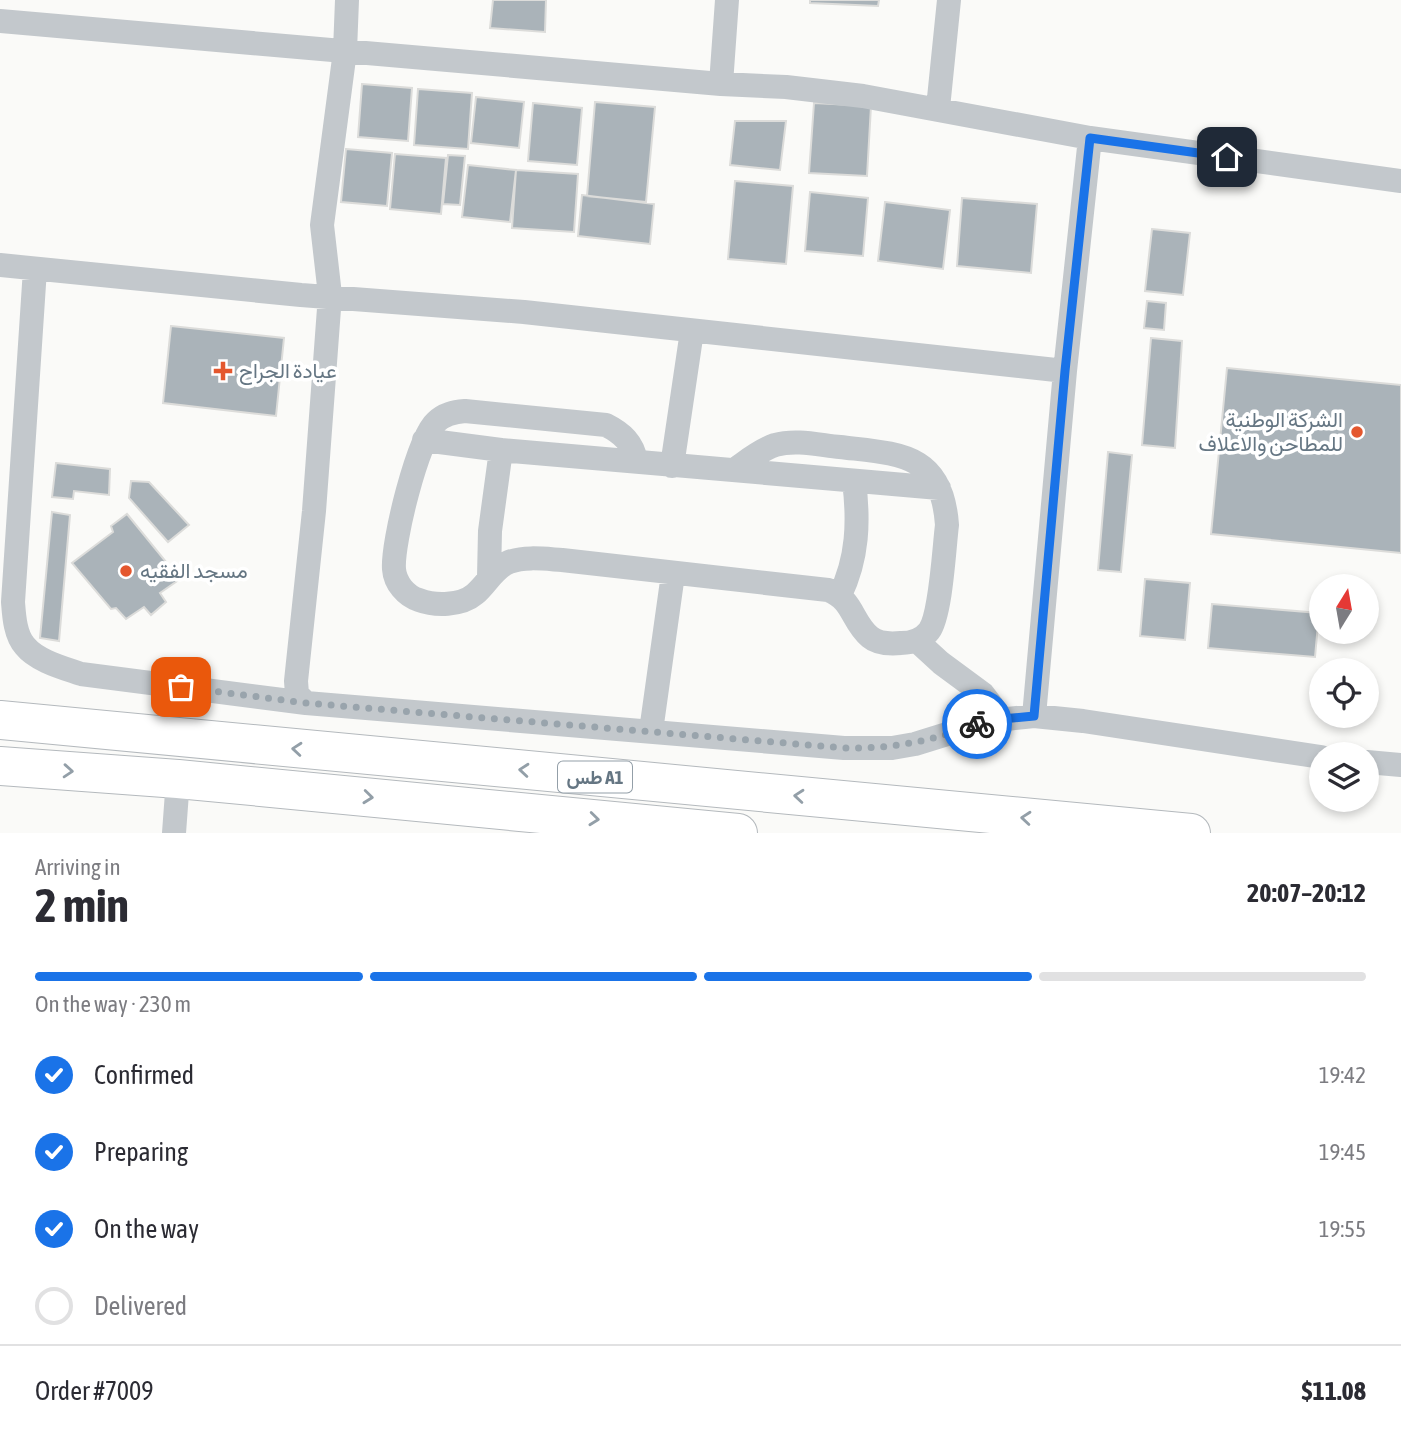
<!DOCTYPE html>
<html lang="en">
<head>
<meta charset="utf-8">
<style>
  :root { --surface:#fff; --page:#f2f2f3; --text:#2b2b33; --muted:#7c7c81; --line:#e1e1e2; --accent:#1a73e8 }
  body { margin:0; font-family:"Asap Condensed",Vazirmatn,sans-serif; background:var(--page); color:var(--text); height:100vh; display:flex; flex-direction:column; font-size:26px; white-space:nowrap }
  * { box-sizing:border-box; margin:0 }
  p { font-size:23px; color:var(--muted) }
  .icon { flex:none; width:38px; height:38px; fill:none; stroke:currentColor; stroke-width:2; stroke-linecap:round; stroke-linejoin:round }
  .map { position:relative; height:833px; overflow:hidden }
  .sheet { display:flex; flex-direction:column; background:var(--surface); flex:1 }
  .sheet>* { flex:none }
  .needle { width:46px; rotate:11deg }
  .buttons { position:absolute; left:1309px; top:574px; display:grid; gap:14px }
  .buttons a { display:grid; place-items:center; width:70px; height:70px; border-radius:50%; background:var(--surface); box-shadow:0 4px 10px #0003; font-size:35px }
  .pin { position:absolute; display:grid; place-items:center; width:60px; height:60px; color:#fff; margin:-30px; border-radius:14px; box-shadow:0 4px 10px #0006 }
  .courier { position:absolute; display:grid; place-items:center; width:70px; height:70px; margin:-35px; border:5px solid #1a73e8; border-radius:50%; background:#fff; color:#222; box-shadow:0 2px 9px #0007 }
  .headline em { font-style:normal; font-weight:700 }
  .headline div { display:flex; flex-direction:column-reverse }
  .headline { display:flex; align-items:center; justify-content:space-between; height:119px; padding:0 35px }
  h1 { font-size:46px; font-weight:700; line-height:52px }
  .bar { display:grid; grid-template-columns:repeat(4,1fr); gap:10px 7px; align-content:center; height:84px; padding:0 35px }
  .bar i { height:9px; border-radius:5px; background:var(--line) }
  .bar .on { background:var(--accent) }
  .bar p { grid-column:span 4 }
  .line { display:flex; align-items:center; gap:18px; padding:0 35px; border-top:2px solid var(--line) }
  .line div { flex:1 }
  ol { padding:0 35px; list-style:none }
  li { display:flex; align-items:center; gap:21px; height:77px }
  li p { margin-inline-start:auto }
  li .icon { padding:7px; border-radius:50%; background:var(--accent); color:#fff; stroke-width:4 }
  li:last-child { color:var(--muted) }
  li i { width:38px; height:38px; border:4px solid var(--line); border-radius:50% }
  .map>svg:first-child { display:block }
  .building { fill:#aab3b9; stroke:#dcdcda; stroke-width:2 }
  .lines { fill:none; stroke-linecap:round; stroke-linejoin:round }
  .highway-casing { stroke:#b4b9bd; stroke-width:40 }
  .street { stroke:#c3c8cc; stroke-width:24 }
  .highway { stroke:#fff; stroke-width:38 }
  .oneway { stroke:#939fa8 }
  .done { stroke:#99a4ac; stroke-width:7; stroke-dasharray:0 12.6 }
  .route { stroke:#1a73e8; stroke-width:9 }
  .poi-dot { fill:#e4572e; stroke:#fff; stroke-width:2.5 }
  .labels { text-anchor:middle; stroke-width:7; stroke-linejoin:round; paint-order:stroke }
  .shield { fill:#fff; stroke:#939fa8; stroke-width:2 }
  .shield-label { font-size:19px; font-weight:bold; fill:#657683 }
  .poi-label { font-size:21px; fill:#657683; stroke:#fff; text-anchor:start }
</style>
</head>
<body>
<div class="map">
<svg width="1401" height="833" viewBox="0 0 1401 833">
  <rect width="100%" height="100%" fill="#fafaf8"/>
  <path class="building" d="M493,0h53l-1,32 -55,-4z
    M810,0h69l-1,6 -68,-3z
    M362,84l50,4 -4,53 -50,-4z
    M418,89l54,4 -4,56 -54,-4z
    M476,97l48,5 -5,46 -48,-5z
    M595,102l60,5 -9,95 -59,-6z
    M533,103l49,5 -5,57 -49,-4z
    M814,103l57,3 -4,70 -58,-3z
    M735,121h51l-6,49 -50,-5z
    M346,149l46,4 -5,53 -46,-4z
    M395,154l51,4 -5,56 -51,-5z
    M448,155l17,1 -5,49 -17,-1z
    M468,165l48,5 -6,52 -48,-5z
    M516,170l62,4 -4,58 -62,-4z
    M735,181l58,5 -7,78 -58,-5z
    M810,192l58,6 -5,58 -58,-5z
    M582,195l72,9 -4,40 -72,-8z
    M962,198l75,6 -6,69 -74,-7z
    M885,202l65,8 -7,59 -65,-8z
    M1152,229l38,4 -7,62 -38,-4z
    M1147,301l19,2 -2,27 -20,-2z
    M171,326l113,12 -8,78 -113,-13z
    M1151,338l31,3 -7,107 -33,-3z
    M1227,368l174,17v168l-190,-19z
    M1108,452l24,3 -11,117 -23,-2z
    M56,463l54,6 -1,26 -35,-4 -1,8 -21,-2z
    M131,481l18,1 40,43 -21,17 -39,-44z
    M52,512l18,3 -11,126 -19,-3z
    M127,514l53,65 -20,14 6,9 -15,13 -7,-8 -18,12 -10,-11 -5,1 -39,-46 41,-31 -2,-6z
    M1145,579l45,4 -5,57 -45,-4z
    M1212,604l107,9 -4,44 -107,-9z"/>
  <g class="lines">
    <defs>
      <path id="highway" d="M0,720l1191,113
        M0,766l178,13 560,54"/>
    </defs>
    <use href="#highway" class="highway-casing"/>
    <path class="street" d="M347,0l-2,51 -23,174 8,70 -16,216 -18,170 1,13 9,9 538,45h48l23,-4 74,-23 45,-5 49,5 238,36
      M0,21l721,63 65,3 77,9 227,42 311,43
      M721,84l6,-84
      M938,108l11,-108
      M0,265l301,30 223,17 541,59
      M35,269l-22,333c1,13 2,33 12,44 12,15 39,22 56,28l225,29
      M424,440l77,10 438,38
      M636,461c-3,-18 -14,-28 -30,-36l-141,-14c-11,1 -21,3 -29,11 -18,16 -44,121 -42,147 1,14 12,27 25,31 16,6 42,6 56,-6 12,-10 19,-26 34,-32 16,-6 37,-3 53,-2l266,30c26,10 23,31 42,47 8,7 20,7 31,6 11,0 21,-3 28,-12 12,-16 15,-83 18,-106 -5,-73 -49,-71 -107,-78 -21,-2 -44,-8 -65,-2 -15,5 -28,16 -41,25
      M672,466l20,-135
      M489,577l1,-46 11,-81
      M840,595c18,-37 19,-74 14,-114
      M917,641l24,22 42,31 19,25
      M1034,716l31,-345 25,-233
      M651,731l22,-157
      M1367,762l34,3
      M174,833l4,-54"/>
    <use href="#highway" class="highway"/>
  </g>
  <defs><path id="oneway-chevron" d="M-2-3.5L2.5 0L-2 3.5" fill="none" stroke-width="1.6" stroke-linecap="round" stroke-linejoin="round" transform="scale(1.75)"/></defs>
  <g class="oneway">
    <use href="#oneway-chevron" transform="translate(297 749) rotate(-175)"/>
    <use href="#oneway-chevron" transform="translate(524 770) rotate(-175)"/>
    <use href="#oneway-chevron" transform="translate(68 771) rotate(4)"/>
    <use href="#oneway-chevron" transform="translate(799 796) rotate(-175)"/>
    <use href="#oneway-chevron" transform="translate(368 797) rotate(6)"/>
    <use href="#oneway-chevron" transform="translate(1026 818) rotate(-175)"/>
    <use href="#oneway-chevron" transform="translate(594 819) rotate(6)"/>
  </g>
  <g class="lines">
    <path class="done" d="M181,687l125,16 539,45c47,1 88,-7 132,-24"/>
    <path class="route" d="M977,724l25,-5 32,-3 31,-345 25,-233 137,19"/>
  </g>
  <g class="poi-dot">
    <path d="M219.5 360.5h7v7h7v7h-7v7h-7v-7h-7v-7h7z"/>
    <circle cx="1357" cy="432" r="7"/>
    <circle cx="126" cy="571" r="7"/>
  </g>
  <g class="labels">
    <rect class="shield" x="558" y="761.5" width="74" height="31" rx="5"/>
    <g class="shield-label">
      <text x="595" y="784">طس A1</text>
    </g>
    <g class="poi-label">
      <text x="239" y="378">عيادة الجراح</text>
      <text x="1343" y="427" text-anchor="end">الشركة الوطنية<tspan x="1343" dy="24">للمطاحن والاعلاف</tspan></text>
      <text x="140" y="578">مسجد الفقيه</text>
    </g>
  </g>
</svg>
<div class="buttons">
<a><svg class="needle" viewBox="-14 -14 28 28"><path d="M0-13l5 13h-10z" fill="#e53935"/><path d="M0 13l5-13h-10z" fill="#7c7c81"/></svg></a>
<a><svg class="icon" aria-label="locate" viewBox="0 0 24 24"><circle cx="12" cy="12" r="6"/><path d="M12 2v4M12 18v4M2 12h4M18 12h4"/></svg></a>
<a><svg class="icon" aria-label="layers" viewBox="0 0 24 24"><path d="M12 4l9 5-9 5-9-5zM3 14l9 5 9-5"/></svg></a>
</div>
<div class="pin" style="left:181px;top:687px;background:#ea580c"><svg class="icon" aria-label="bag" viewBox="0 0 24 24"><path d="M5 8h14l-1 12H6zM9 8a3 3 0 0 1 6 0"/></svg></div>
<div class="pin" style="left:1227px;top:157px;background:#1f2937"><svg class="icon" aria-label="home" viewBox="0 0 24 24"><path d="M3 11l9-7 9 7M6 9v11h12V9"/></svg></div>
<div class="courier" style="left:977px;top:724px"><svg class="icon" aria-label="bike" viewBox="0 0 24 24"><circle cx="6" cy="16" r="4"/><circle cx="18" cy="16" r="4"/><path d="M6 16l4-8h5l3 8M10 8l3 8H6M13 5h3"/></svg></div>
</div>
<section class="sheet">
<div class="headline"><div><h1>2 min</h1><p>Arriving in</p></div><em>20:07–20:12</em></div>
<div class="bar"><i class="on"></i><i class="on"></i><i class="on"></i><i></i><p>On the way · 230 m</p></div>
<ol>
<li><svg class="icon" aria-label="check" viewBox="0 0 24 24"><path d="M5 12l5 5 9-10"/></svg>Confirmed<p>19:42</p></li>
<li><svg class="icon" aria-label="check" viewBox="0 0 24 24"><path d="M5 12l5 5 9-10"/></svg>Preparing<p>19:45</p></li>
<li><svg class="icon" aria-label="check" viewBox="0 0 24 24"><path d="M5 12l5 5 9-10"/></svg>On the way<p>19:55</p></li>
<li><i></i>Delivered</li>
</ol>
<div class="line" style="height:91px"><div>Order #7009</div><b>$11.08</b></div>
</section>
</body>
</html>
